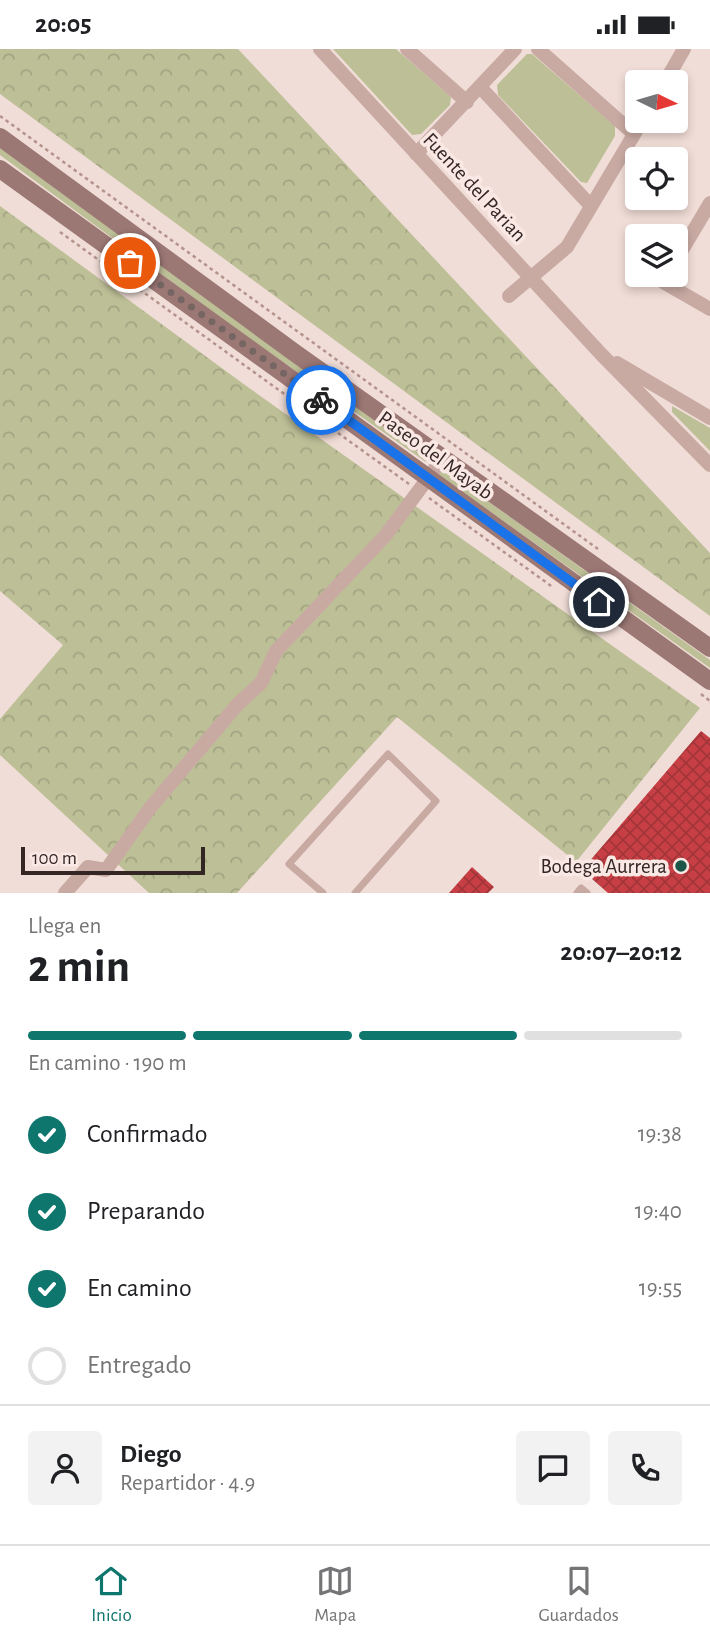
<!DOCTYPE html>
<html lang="es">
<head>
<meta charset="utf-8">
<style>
  :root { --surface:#fff; --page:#f2f2f2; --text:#202124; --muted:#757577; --line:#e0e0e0; --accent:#0f766e }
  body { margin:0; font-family:"Alegreya Sans",sans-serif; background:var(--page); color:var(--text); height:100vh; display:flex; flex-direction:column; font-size:26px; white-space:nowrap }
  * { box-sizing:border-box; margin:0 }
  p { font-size:23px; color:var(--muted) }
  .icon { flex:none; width:38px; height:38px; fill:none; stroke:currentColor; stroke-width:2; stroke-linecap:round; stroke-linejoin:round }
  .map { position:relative; height:844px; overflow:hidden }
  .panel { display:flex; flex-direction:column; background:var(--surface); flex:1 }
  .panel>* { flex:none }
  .needle { width:46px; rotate:95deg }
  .tools { position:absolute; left:625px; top:21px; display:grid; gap:14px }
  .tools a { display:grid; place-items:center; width:63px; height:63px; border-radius:7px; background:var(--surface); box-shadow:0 4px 10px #0003; font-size:35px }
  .scale { position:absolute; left:21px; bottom:18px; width:184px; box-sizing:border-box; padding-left:7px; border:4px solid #332625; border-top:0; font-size:19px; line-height:24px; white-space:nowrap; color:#332625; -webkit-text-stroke:5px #f9e8e3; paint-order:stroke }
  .pin { position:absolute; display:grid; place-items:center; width:60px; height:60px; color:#fff; margin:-30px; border:4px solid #fff; border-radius:50%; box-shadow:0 2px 7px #0007 }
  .courier { position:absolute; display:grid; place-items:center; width:70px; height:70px; margin:-35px; border:5px solid #1a73e8; border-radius:50%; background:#fff; color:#222; box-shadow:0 2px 9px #0007 }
  .overview em { font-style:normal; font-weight:700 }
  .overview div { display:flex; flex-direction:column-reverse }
  .overview { display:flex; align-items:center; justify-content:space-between; height:119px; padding:0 28px }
  h1 { font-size:46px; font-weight:700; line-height:52px }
  .bar { display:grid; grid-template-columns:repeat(4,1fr); gap:10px 7px; align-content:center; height:84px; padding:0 28px }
  .bar i { height:9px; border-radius:5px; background:var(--line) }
  .bar .on { background:var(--accent) }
  .bar p { grid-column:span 4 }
  .line { display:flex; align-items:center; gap:18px; padding:0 28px; border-top:2px solid var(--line) }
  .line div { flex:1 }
  .round { display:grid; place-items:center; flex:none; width:74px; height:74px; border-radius:7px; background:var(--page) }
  ol { padding:0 28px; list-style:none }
  li { display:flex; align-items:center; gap:21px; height:77px }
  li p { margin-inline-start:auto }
  li .icon { padding:7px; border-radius:50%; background:var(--accent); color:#fff; stroke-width:4 }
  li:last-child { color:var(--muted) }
  li i { width:38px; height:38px; border:4px solid var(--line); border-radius:50% }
  .status { display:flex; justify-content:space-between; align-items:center; height:49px; padding:0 35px; background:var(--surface); direction:ltr }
  .status svg { height:19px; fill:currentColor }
  .menu { display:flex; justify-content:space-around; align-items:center; height:98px; border-top:2px solid var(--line); background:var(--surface); font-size:19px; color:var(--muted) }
  .menu a { display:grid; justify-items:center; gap:4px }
  .menu .on { color:var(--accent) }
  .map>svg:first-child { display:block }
  .green { fill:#bdbf97 }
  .forest { fill:url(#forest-crowns) }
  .building { fill:url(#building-cross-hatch) }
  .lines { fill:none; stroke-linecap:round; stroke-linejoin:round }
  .path { stroke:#b4938d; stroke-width:2.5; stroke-dasharray:3.5 3.5; stroke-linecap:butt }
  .lane { stroke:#c8aaa3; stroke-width:7 }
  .street { stroke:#c8aaa3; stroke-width:14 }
  .secondary { stroke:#9c7875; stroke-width:18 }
  .done { stroke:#766663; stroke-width:7; stroke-dasharray:0 12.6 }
  .route { stroke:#1a73e8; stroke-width:9 }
  .poi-dot { fill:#1b5548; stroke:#f9e8e3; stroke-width:2.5 }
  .labels { text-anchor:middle; stroke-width:7; stroke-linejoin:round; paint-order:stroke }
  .street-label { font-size:21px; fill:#332625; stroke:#f9e8e3 }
  .poi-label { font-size:21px; fill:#332625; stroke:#f9e8e3; text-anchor:end }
</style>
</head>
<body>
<div class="status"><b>20:05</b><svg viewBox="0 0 49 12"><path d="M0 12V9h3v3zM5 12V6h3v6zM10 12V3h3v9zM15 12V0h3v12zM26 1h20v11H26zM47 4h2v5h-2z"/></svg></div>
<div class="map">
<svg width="710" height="844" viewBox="0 0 710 844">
  <defs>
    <pattern id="forest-crowns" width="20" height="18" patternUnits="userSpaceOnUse" patternTransform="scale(1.75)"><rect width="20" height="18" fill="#bdbf97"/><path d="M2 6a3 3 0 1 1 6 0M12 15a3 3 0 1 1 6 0" fill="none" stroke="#a3a482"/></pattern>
    <pattern id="building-cross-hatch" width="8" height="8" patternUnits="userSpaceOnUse" patternTransform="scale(1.75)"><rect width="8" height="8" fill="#c73f44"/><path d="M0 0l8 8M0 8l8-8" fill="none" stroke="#a23539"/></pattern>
  </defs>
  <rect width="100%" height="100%" fill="#f1ddd7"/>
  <path class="green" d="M333,0h63l55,48 -1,8 -29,29 -9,1z
    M527,5h5l83,72v10l-28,47 -6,-1 -83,-87 -1,-10z
    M0,99l425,309 1,5 -196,-137 -230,-170z
    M672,357l38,22v23l-38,-39z
    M443,420l267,191v8l-271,-193z"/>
  <path class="forest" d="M0,0h238l472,504v63l-710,-522z
    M0,157l245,179 455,323 -124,154 -179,-145 -160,176h-88l-149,-138v-36l63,-74 -63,-54z"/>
  <path class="building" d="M701,682l9,7v155h-102l-26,-23z
    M472,818l22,20 -6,6h-39z"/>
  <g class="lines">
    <path class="path" d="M0,67l598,433
      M60,183l270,195
      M338,384l71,51
      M429,449l125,90
      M701,645l9,7"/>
    <path class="lane" d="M323,844l-34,-29 99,-110 48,47 -81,92
      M577,844l4,-5 6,5"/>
    <path class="street" d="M320,0l281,305 109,111
      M407,0l60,53
      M538,0l96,85
      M665,33l19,-33
      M481,39l110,118
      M416,105l99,-105
      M676,211l34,-57
      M667,226l-4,7 47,27
      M509,247l58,-49 75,-126
      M617,314l93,55
      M65,844l23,-26 18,3 44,-62 88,-104 23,-21 15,-32 109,-115 58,-78"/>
    <path class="secondary" d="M0,88l295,216 415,295
      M0,120l710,512"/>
  </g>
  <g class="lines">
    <path class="done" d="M130,214l191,137"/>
    <path class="route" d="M321,351l278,202"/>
  </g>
  <circle class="poi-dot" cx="681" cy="817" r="7"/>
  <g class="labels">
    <g class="street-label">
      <text transform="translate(475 138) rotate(47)" y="7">Fuente del Parian</text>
      <text transform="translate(436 406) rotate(36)" y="7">Paseo del Mayab</text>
    </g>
    <g class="poi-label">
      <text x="667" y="824">Bodega Aurrera</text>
    </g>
  </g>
</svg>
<div class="tools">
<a><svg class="needle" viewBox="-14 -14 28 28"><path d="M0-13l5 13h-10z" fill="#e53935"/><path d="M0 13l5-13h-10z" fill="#757577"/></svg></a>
<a><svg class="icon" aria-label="locate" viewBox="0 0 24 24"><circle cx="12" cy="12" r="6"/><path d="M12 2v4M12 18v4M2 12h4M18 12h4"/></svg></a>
<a><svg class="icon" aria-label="layers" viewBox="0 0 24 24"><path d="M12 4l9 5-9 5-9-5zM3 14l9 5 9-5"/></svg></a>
</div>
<div class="scale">100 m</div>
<div class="pin" style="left:130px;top:214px;background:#ea580c"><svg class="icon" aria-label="bag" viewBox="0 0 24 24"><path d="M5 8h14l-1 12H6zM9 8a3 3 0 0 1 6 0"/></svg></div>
<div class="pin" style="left:599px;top:553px;background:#1f2937"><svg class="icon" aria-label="home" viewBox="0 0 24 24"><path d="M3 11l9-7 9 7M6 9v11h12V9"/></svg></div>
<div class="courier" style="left:321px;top:351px"><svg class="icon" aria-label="bike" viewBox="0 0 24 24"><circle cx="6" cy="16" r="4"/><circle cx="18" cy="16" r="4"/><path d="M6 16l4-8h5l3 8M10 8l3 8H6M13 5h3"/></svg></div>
</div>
<section class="panel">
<div class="overview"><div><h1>2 min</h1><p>Llega en</p></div><em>20:07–20:12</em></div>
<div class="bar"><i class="on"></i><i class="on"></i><i class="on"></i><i></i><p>En camino · 190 m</p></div>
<ol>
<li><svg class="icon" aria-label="check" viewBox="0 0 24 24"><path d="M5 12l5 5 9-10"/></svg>Confirmado<p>19:38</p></li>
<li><svg class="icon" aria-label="check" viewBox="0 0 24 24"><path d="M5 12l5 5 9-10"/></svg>Preparando<p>19:40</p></li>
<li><svg class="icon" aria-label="check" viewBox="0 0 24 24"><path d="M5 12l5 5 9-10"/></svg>En camino<p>19:55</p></li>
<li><i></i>Entregado</li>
</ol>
<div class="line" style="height:126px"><a class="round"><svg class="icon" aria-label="person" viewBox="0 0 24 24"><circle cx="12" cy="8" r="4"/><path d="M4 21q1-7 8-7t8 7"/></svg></a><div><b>Diego</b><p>Repartidor · 4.9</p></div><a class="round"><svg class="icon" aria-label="chat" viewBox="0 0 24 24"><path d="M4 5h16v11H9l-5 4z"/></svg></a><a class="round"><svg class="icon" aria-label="phone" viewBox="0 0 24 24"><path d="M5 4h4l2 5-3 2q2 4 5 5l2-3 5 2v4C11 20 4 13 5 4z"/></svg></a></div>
</section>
<nav class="menu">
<a class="on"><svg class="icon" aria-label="home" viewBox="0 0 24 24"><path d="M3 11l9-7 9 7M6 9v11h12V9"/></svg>Inicio</a>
<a><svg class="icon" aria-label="map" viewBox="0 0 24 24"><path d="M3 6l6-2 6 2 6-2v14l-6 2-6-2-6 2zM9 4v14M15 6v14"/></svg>Mapa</a>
<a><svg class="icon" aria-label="saved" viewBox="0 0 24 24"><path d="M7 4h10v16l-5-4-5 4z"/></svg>Guardados</a>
</nav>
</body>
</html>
